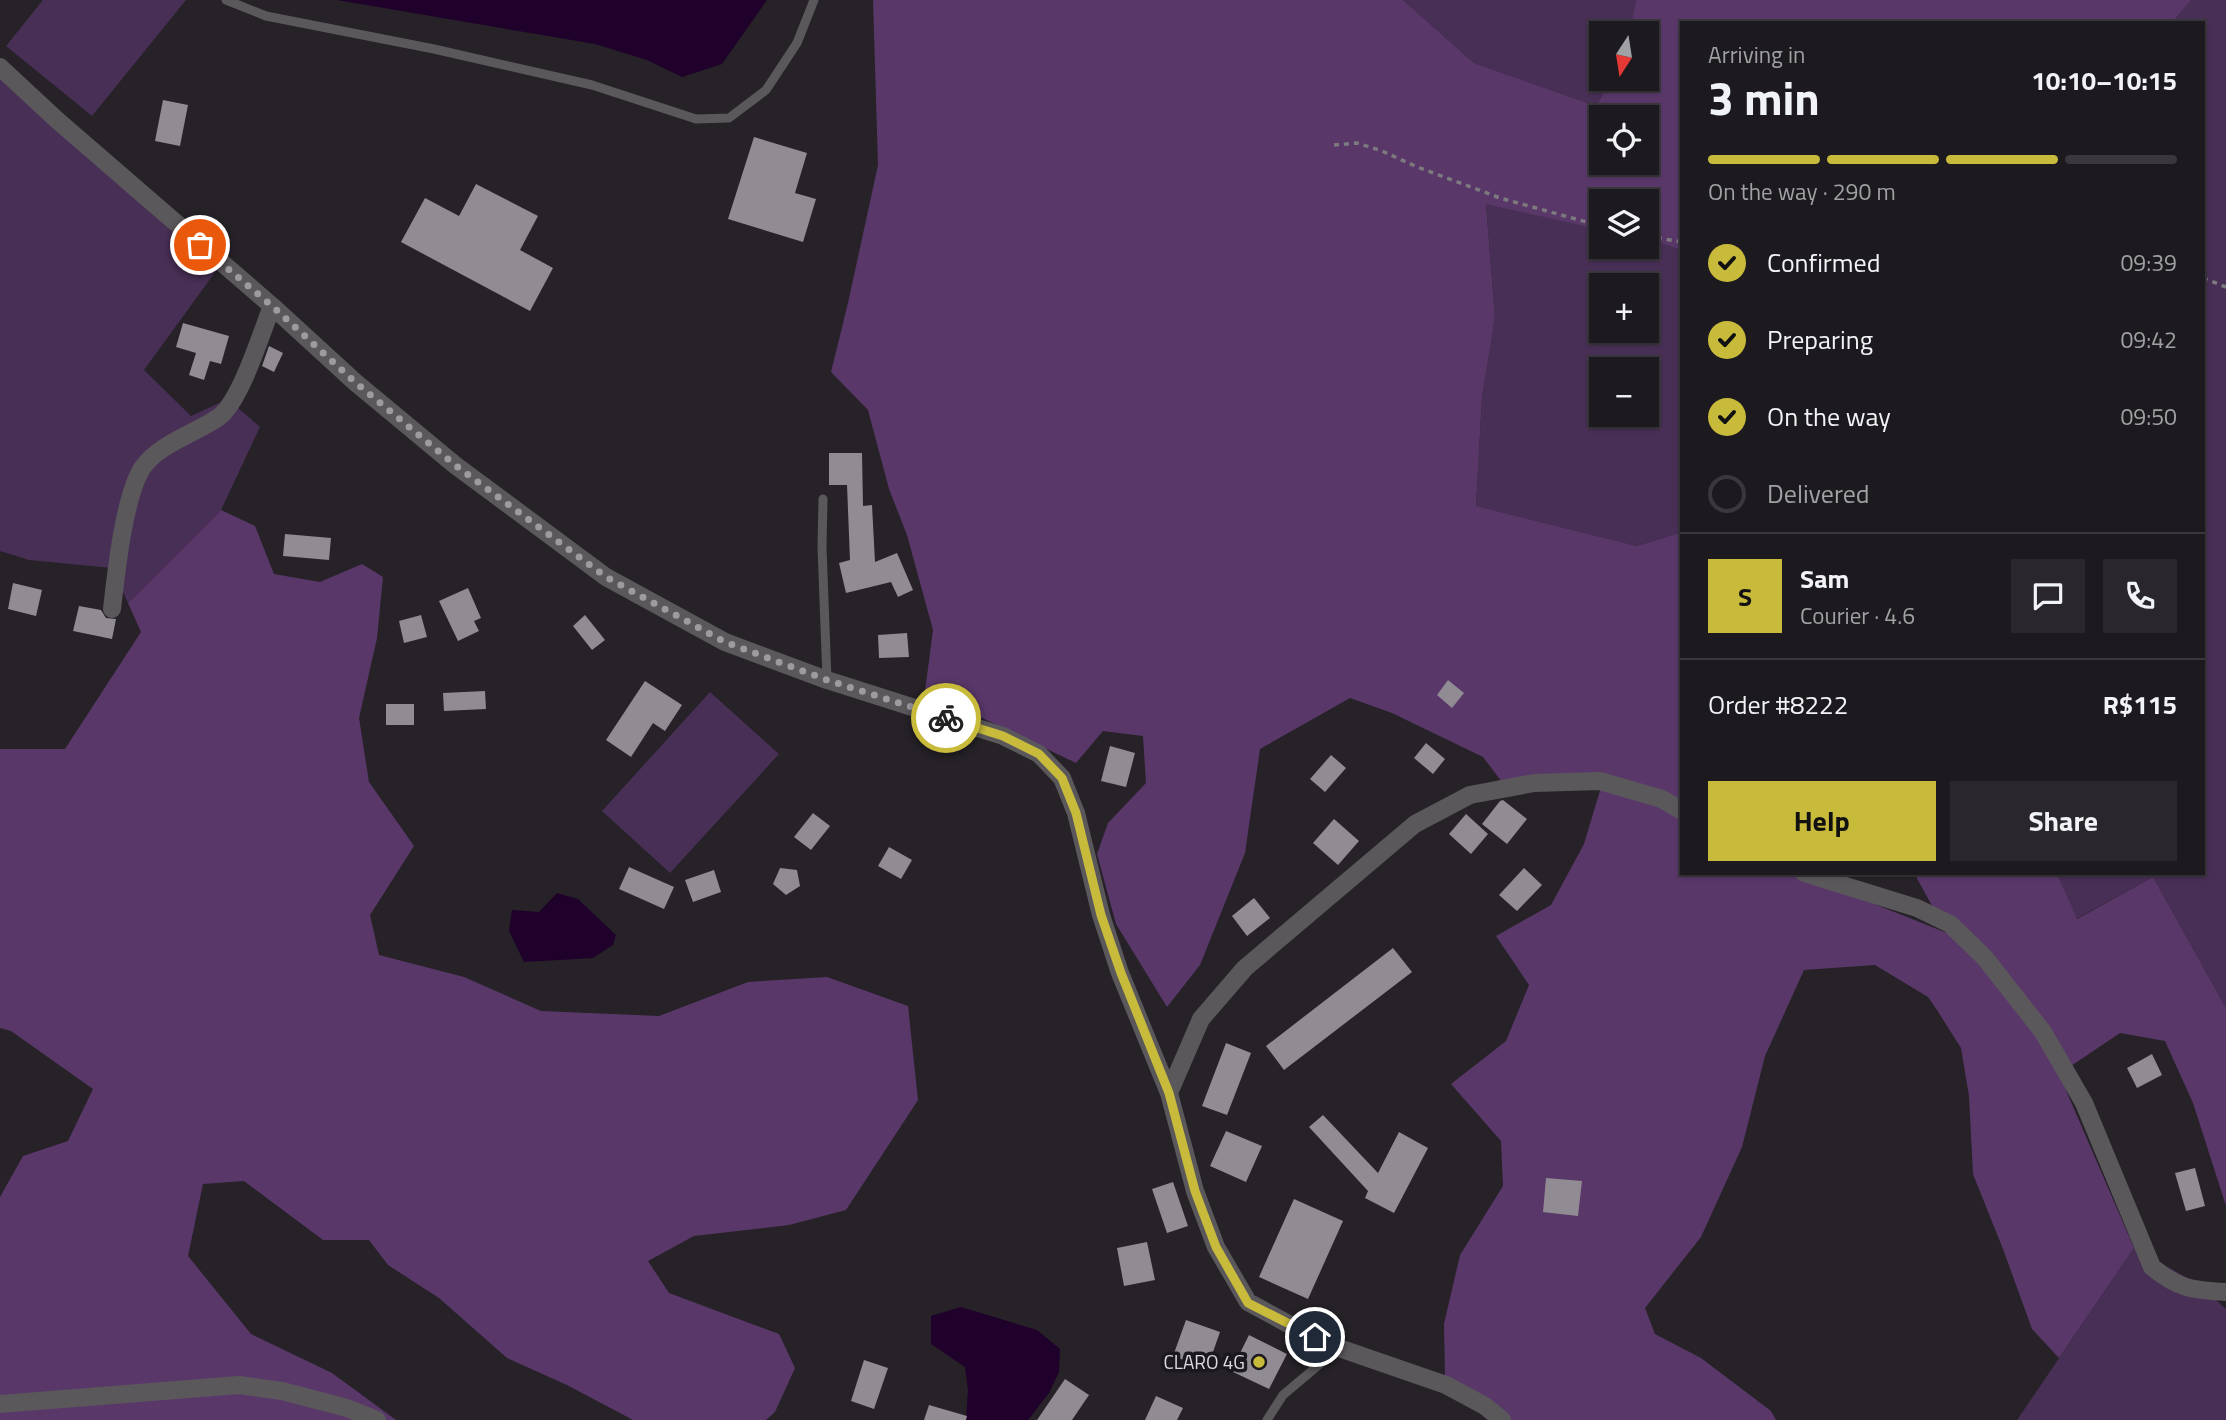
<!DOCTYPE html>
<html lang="en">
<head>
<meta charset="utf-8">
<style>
  :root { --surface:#1c1a1e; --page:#29272b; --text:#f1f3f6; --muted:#a0a1a4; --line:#3a383c; --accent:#c8bb3b }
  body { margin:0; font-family:"Titillium Web",sans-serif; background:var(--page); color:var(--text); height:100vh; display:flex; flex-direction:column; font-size:26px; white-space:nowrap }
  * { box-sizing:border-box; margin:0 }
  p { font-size:23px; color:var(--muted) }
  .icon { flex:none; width:38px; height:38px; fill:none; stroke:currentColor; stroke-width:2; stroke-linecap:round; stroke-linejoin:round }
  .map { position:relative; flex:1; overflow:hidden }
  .panel { position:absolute; left:1680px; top:21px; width:525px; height:854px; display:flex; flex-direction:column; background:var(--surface); border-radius:0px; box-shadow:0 2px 5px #0004,0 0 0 2px var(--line) }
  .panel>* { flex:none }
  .needle { width:46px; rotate:192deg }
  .buttons { position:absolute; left:1589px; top:21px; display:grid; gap:14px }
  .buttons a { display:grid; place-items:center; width:70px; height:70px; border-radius:0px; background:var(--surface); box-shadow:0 2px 5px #0004,0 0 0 2px var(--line); font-size:35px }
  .pin { position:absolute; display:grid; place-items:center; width:60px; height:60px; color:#fff; margin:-30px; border:4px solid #fff; border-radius:50%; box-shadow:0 2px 7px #0007 }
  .courier { position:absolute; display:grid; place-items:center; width:70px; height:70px; margin:-35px; border:5px solid #c8bb3b; border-radius:50%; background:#fff; color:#222; box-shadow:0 2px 9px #0007 }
  .overview em { font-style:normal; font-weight:700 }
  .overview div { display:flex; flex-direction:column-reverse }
  .overview { display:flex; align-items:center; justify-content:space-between; height:119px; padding:0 28px }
  h1 { font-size:46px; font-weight:700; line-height:52px }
  .bar { display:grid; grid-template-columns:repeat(4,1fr); gap:10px 7px; align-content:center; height:84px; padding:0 28px }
  .bar i { height:9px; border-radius:5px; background:var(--line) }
  .bar .on { background:var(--accent) }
  .bar p { grid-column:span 4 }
  .line { display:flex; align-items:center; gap:18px; padding:0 28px; border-top:2px solid var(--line) }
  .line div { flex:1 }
  .round { display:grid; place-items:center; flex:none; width:74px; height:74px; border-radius:0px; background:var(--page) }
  ol { padding:0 28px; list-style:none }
  li { display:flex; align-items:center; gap:21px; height:77px }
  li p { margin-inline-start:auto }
  li .icon { padding:7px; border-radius:50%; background:var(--accent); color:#111; stroke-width:4 }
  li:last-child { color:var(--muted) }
  li i { width:38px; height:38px; border:4px solid var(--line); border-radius:50% }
  .primary-button { display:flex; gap:14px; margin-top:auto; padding:14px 28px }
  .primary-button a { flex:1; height:80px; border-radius:0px; background:var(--accent); color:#111; font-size:28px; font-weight:700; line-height:80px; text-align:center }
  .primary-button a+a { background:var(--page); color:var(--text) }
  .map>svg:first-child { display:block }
  .green { fill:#482f55; fill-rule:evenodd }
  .forest { fill:#593869; fill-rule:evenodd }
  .water { fill:#1f012c }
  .building { fill:#918b94 }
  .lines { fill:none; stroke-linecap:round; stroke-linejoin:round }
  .path { stroke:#7d7a7f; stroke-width:3.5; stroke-dasharray:5 5; stroke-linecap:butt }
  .lane { stroke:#5b585c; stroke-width:9 }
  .street { stroke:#5b585c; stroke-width:18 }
  .done { stroke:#9e9aa0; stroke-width:7; stroke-dasharray:0 12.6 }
  .route { stroke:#c8bb3b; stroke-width:9 }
  .poi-dot { fill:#c8bb3b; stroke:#1c181f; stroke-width:2.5 }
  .labels { text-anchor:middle; stroke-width:7; stroke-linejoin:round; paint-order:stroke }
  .poi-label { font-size:19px; fill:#dedbe0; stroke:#1c181f; text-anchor:end }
</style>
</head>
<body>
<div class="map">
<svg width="2226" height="1420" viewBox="0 0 2226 1420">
  <rect width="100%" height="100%" fill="#262228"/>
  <path class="green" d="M43,0h143l-94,116 -86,-70z
    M1403,0h233l-7,33h-28v46h11l-16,27 -122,-43z
    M2191,0h35v1008l-73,-131 -77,42 -19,-46h146v-850h-31z
    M0,75l49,46 167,150 -72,99 47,46 37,-17 32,28 -39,83 -93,93 -16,-35 -83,-8 -29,-9z
    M1486,203l115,27v17h46v-8l35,11v282l-45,14 -161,-40 6,-109 13,-79zM1601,285h46v46h-46zM1601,369h46v46h-46z
    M710,692l69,62 -109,119 -68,-62z
    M2134,1248l64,36 28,25v111h-209z"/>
  <path class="forest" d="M873,0h530l71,63 122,43 16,-27h35v-46h-18l7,-33h555l-19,23h-490v227l-35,-11v-38h-46v29l-115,-26 9,114 -13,79 -6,109 161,40 45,-14v341h104l71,24 90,36 -33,-60h143l20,46 76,-42 73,131v198l-33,-103 -28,-62 -45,-8 -61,41 75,174 -75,110 -27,-29 -29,-80 -30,-75 -4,-78 -8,-48 -24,-38 -9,-13 -53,-32 -71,5 -39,86 -23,91 -41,90 -56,71 10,26 46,24 70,53 5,9h-266l-65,-42 -1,-54 16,-69 43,-69 -2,-45 -50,-57 55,-43 23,-56 -33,-49 55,-31 33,-61 17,-57 -37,1 -53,6 -28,-37 -91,-44 -42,-15 -90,51 -15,104 -45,112 -33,42 -51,-83 -19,-70 11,-31 38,-40 -3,-47 -40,-5 -27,32 -100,-48 -52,-16 9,-69 -26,-95 -18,-46 -21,-79 -37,-38 17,-69 30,-138zM1601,117h46v46h-46z
    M221,510l34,16 19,48 46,8 42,-18 21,13 -6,61 -18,80 10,64 45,64 -44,69 9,40 85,22 77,34 118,5 89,-34 79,-5 81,29 10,94 -72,110 -57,15 -95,11 -46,25 21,32 110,41 16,34 -20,44 -9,8h-133l-66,-35 -60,-27 -68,-60 -51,-33 -19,-25h-46l-79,-59 -41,3 -15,72 63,78 81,39 64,47h-396v-223l23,-41 45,-15 25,-52 -82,-58 -11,-3v-279h65l76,-117 -13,-29z"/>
  <path class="water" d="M337,0h430l-45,64 -40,13 -35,-17 -52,-16z
    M557,893l21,6 38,36 -3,10 -20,13 -69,4 -15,-31 3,-21 27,2z
    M961,1307l76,23 23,19 -1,23 -10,21 -21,27h-62l2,-30 -3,-23 -34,-23v-28z"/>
  <path class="building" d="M163,100l25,5 -8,41 -25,-5z
    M754,137l53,16 -12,40 21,6 -13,43 -75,-23z
    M476,184l62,32 -18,34 33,18 -23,43 -129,-69 24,-44 34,18z
    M183,323l46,13 -8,28 -11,-3 -6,19 -15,-5 7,-22 -20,-6z
    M269,346l14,7 -9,19 -12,-6z
    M829,453h33l1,53 9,-1 3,57 22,-9 16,37 -15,7 -7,-15 -45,11 -7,-30 11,-3 -3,-75h-18z
    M285,534l46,4 -2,22 -46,-4z
    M13,583l29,7 -6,26 -28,-7z
    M468,588l13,30 -7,3 5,10 -21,10 -19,-40z
    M79,606l22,4 5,8 10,1 -4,20 -39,-8z
    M421,615l6,22 -23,6 -5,-22z
    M585,615l20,25 -13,10 -19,-24z
    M907,633l2,24 -30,1 -1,-23z
    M1448,680l16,13 -12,15 -15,-13z
    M645,681l37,24 -17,26 -12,-8 -22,34 -25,-17z
    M485,691l1,18 -42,2 -1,-18z
    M386,704h28v21h-28z
    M1426,743l19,16 -12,15 -19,-16z
    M1110,746l25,7 -9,34 -25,-6z
    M1331,755l15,13 -21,24 -15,-13z
    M1503,800l24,19 -20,25 -25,-20 18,-23z
    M813,813l17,13 -19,24 -17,-13z
    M1466,814l22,20 -17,20 -22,-20z
    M1334,819l25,22 -21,24 -25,-22z
    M889,847l23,13 -11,19 -23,-13z
    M629,867l45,20 -10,22 -45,-20z
    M780,868l17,2 3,16 -14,9 -13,-11z
    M1524,868l18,17 -25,26 -18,-16z
    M714,870l7,22 -28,10 -8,-22z
    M1254,898l16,20 -23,18 -15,-20z
    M1393,948l19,24 -128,98 -18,-24z
    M1226,1043l25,10 -24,62 -25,-9z
    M2152,1054l10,21 -25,13 -10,-20z
    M1323,1115l55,58 21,-41 29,16 -34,65 -29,-15 3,-7 -59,-64z
    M1226,1131l36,15 -16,36 -36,-16z
    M2195,1168l10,38 -19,5 -11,-38z
    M1546,1178l36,3 -4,35 -35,-4z
    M1173,1182l15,44 -21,7 -15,-44z
    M1294,1199l49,22 -35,78 -49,-22z
    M1147,1242l8,38 -31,6 -7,-38z
    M1186,1320l34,12 -13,37 -34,-13z
    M1249,1335l38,19 -18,35 -38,-18z
    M864,1360l24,8 -14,41 -23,-8z
    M1065,1379l24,16 -17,25h-35z
    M1156,1396l27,12 -6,12h-32z
    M929,1405l38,11 -1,4h-42z"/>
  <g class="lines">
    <path class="path" d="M1334,145l23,-2 25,8 33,15 85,32 101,28
      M1647,236l35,6
      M2203,278l23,9"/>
    <path class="lane" d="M226,0l40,16 168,33 158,36 104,34 33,-1 37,-28 31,-47 17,-43
      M823,499l-1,48 5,133
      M1267,1420l16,-25 56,-47"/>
    <path class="street" d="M0,67l57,53 215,186 83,76 100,83 151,112 119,65 102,38 176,56 36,18 23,24 14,35 25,102 19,58 49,120 26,98 21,56 32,55 44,24 47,22 107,37 39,21 17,14
      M112,609c4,-35 12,-114 31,-142 16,-23 53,-34 76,-50 22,-17 42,-83 53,-111
      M1804,873l113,35 33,16 35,34 58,74 41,71 68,164c27,22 40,23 74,25
      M1169,1093l32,-74 44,-51 170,-144 55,-29 64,-12 66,-2 62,18 20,12
      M0,1404l239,-19 43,6 65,17 30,12"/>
  </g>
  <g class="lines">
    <path class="done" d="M200,245l72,61 83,76 100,83 151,112 119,65 102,38 119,38"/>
    <path class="route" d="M946,718l57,18 36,18 23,24 14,35 25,102 20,58 48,120 26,98 21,56 32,56 67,34"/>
  </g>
  <circle class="poi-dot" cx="1259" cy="1362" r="7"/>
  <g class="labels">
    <g class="poi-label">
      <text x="1245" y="1369">CLARO 4G</text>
    </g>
  </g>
</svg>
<div class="buttons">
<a><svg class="needle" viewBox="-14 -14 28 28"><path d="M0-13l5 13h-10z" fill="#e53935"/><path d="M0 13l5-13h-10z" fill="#a0a1a4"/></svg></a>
<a><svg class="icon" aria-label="locate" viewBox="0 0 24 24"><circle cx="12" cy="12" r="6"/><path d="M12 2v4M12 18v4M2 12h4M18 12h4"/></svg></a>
<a><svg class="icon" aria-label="layers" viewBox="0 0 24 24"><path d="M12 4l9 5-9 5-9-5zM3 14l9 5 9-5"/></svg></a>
<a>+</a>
<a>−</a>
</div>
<div class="pin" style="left:200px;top:245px;background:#ea580c"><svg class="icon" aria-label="bag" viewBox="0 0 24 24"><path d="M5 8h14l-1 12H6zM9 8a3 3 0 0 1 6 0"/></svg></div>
<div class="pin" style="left:1315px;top:1337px;background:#1f2937"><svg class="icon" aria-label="home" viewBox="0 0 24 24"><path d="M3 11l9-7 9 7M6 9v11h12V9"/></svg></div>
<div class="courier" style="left:946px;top:718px"><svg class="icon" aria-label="bike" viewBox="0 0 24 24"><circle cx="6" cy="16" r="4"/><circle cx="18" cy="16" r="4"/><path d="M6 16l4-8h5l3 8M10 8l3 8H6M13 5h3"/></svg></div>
<section class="panel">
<div class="overview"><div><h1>3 min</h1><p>Arriving in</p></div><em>10:10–10:15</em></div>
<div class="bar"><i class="on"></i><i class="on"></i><i class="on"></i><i></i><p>On the way · 290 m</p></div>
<ol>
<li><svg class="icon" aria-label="check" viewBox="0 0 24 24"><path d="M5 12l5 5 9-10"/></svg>Confirmed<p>09:39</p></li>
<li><svg class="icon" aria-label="check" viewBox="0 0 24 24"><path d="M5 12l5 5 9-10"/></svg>Preparing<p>09:42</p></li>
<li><svg class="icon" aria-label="check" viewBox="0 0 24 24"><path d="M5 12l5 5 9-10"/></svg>On the way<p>09:50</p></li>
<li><i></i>Delivered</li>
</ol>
<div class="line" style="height:126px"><b class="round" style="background:var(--accent);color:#111">S</b><div><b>Sam</b><p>Courier · 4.6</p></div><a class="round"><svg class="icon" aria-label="chat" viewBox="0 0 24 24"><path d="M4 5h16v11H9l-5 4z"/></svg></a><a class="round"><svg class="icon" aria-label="phone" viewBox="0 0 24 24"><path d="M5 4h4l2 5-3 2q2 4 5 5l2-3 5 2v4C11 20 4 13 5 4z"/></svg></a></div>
<div class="line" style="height:91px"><div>Order #8222</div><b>R$115</b></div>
<div class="primary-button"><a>Help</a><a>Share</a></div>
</section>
</div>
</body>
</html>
